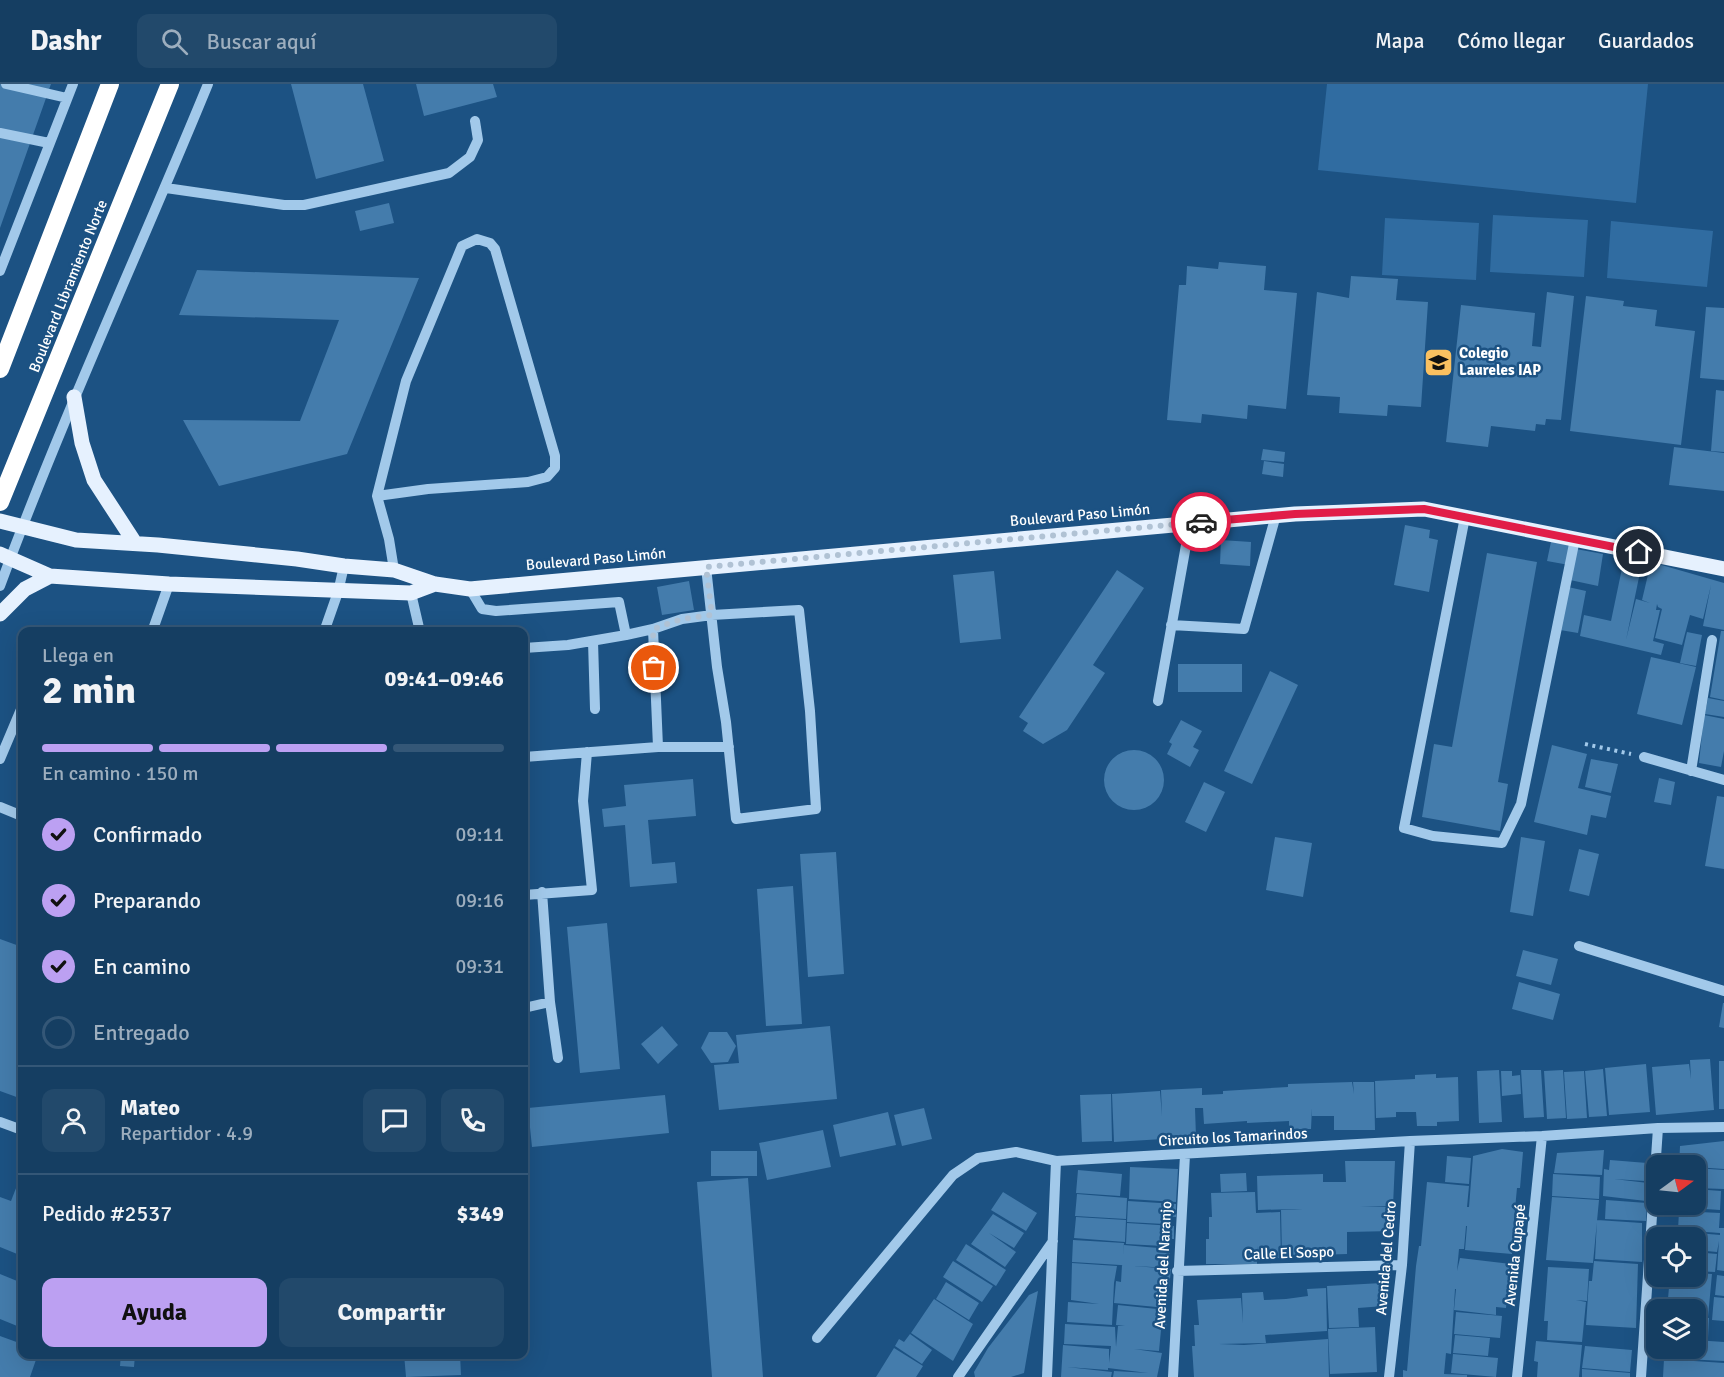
<!DOCTYPE html>
<html lang="es">
<head>
<meta charset="utf-8">
<style>
  :root { --surface:#153e62; --page:#22496b; --text:#f1f3f6; --muted:#9daebe; --line:#345777; --accent:#bca0f2 }
  body { margin:0; font-family:Signika,sans-serif; background:var(--page); color:var(--text); height:100vh; display:flex; flex-direction:column; font-size:22px; white-space:nowrap }
  * { box-sizing:border-box; margin:0 }
  p { font-size:20px; color:var(--muted) }
  .icon { flex:none; width:33px; height:33px; fill:none; stroke:currentColor; stroke-width:2; stroke-linecap:round; stroke-linejoin:round }
  .map { position:relative; flex:1; overflow:hidden }
  .drawer { position:absolute; left:18px; top:543px; width:510px; height:732px; display:flex; flex-direction:column; background:var(--surface); border-radius:12px; box-shadow:0 6px 24px #0002,0 0 0 2px var(--line) }
  .drawer>* { flex:none }
  .needle { width:39px; rotate:75deg }
  .fabs { position:absolute; left:1646px; top:1071px; display:grid; gap:12px }
  .fabs a { display:grid; place-items:center; width:60px; height:60px; border-radius:12px; background:var(--surface); box-shadow:0 6px 24px #0002,0 0 0 2px var(--line); font-size:30px }
  .pin { position:absolute; display:grid; place-items:center; width:51px; height:51px; color:#fff; margin:-26px; border:3px solid #fff; border-radius:50%; box-shadow:0 2px 6px #0007 }
  .courier { position:absolute; display:grid; place-items:center; width:60px; height:60px; margin:-30px; border:4px solid #e11d48; border-radius:50%; background:#fff; color:#222; box-shadow:0 2px 8px #0007 }
  .overview em { font-style:normal; font-weight:700 }
  .overview div { display:flex; flex-direction:column-reverse }
  .overview { display:flex; align-items:center; justify-content:space-between; height:102px; padding:0 24px }
  h1 { font-size:39px; font-weight:700; line-height:45px }
  .bar { display:grid; grid-template-columns:repeat(4,1fr); gap:9px 6px; align-content:center; height:72px; padding:0 24px }
  .bar i { height:8px; border-radius:4px; background:var(--line) }
  .bar .current { background:var(--accent) }
  .bar p { grid-column:span 4 }
  .line { display:flex; align-items:center; gap:15px; padding:0 24px; border-top:2px solid var(--line) }
  .line div { flex:1 }
  .round { display:grid; place-items:center; flex:none; width:63px; height:63px; border-radius:12px; background:var(--page) }
  ol { padding:0 24px; list-style:none }
  li { display:flex; align-items:center; gap:18px; height:66px }
  li p { margin-inline-start:auto }
  li .icon { padding:6px; border-radius:50%; background:var(--accent); color:#111; stroke-width:4 }
  li:last-child { color:var(--muted) }
  li i { width:33px; height:33px; border:3px solid var(--line); border-radius:50% }
  .button { display:flex; gap:12px; margin-top:auto; padding:12px 24px }
  .button a { flex:1; height:69px; border-radius:12px; background:var(--accent); color:#111; font-size:24px; font-weight:700; line-height:69px; text-align:center }
  .button a+a { background:var(--page); color:var(--text) }
  header { display:flex; align-items:center; gap:36px; box-sizing:border-box; height:84px; padding:0 30px; background:var(--surface); border-bottom:2px solid var(--line) }
  header strong { font-size:28px }
  nav { display:flex; gap:33px; margin-inline-start:auto; font-size:21px }
  .search { width:420px; height:54px; background:var(--page); display:flex; align-items:center; gap:15px; box-sizing:border-box; padding:0 21px; border-radius:12px; color:var(--muted); font-size:22px }
  .map>svg:first-child { display:block }
  .green { fill:#306ca1 }
  .building { fill:#447cac }
  .lines { fill:none; stroke-linecap:round; stroke-linejoin:round }
  .path { stroke:#a2c9ea; stroke-width:4; stroke-dasharray:3 4.5; stroke-linecap:butt }
  .minor { stroke:#a2c9ea; stroke-width:10 }
  .major { stroke:#e6f1fe; stroke-width:15 }
  .highway { stroke:#fff; stroke-width:18 }
  .done { stroke:#b0c2d4; stroke-width:6; stroke-dasharray:0 10.8 }
  .route { stroke:#e11d48; stroke-width:8 }
  .labels { text-anchor:middle; stroke-width:5; stroke-linejoin:round; paint-order:stroke }
  .street-label { font-size:15px; fill:#fff; stroke:#1c5283 }
  .poi-label { font-size:15px; font-weight:bold; fill:#fff; stroke:#1c5283; text-anchor:start }
</style>
</head>
<body>
<header>
<strong>Dashr</strong>
<div class="search"><svg class="icon" aria-label="search" viewBox="0 0 24 24"><circle cx="10" cy="10" r="6"/><path d="M15 15l6 6"/></svg>Buscar aquí</div>
<nav><a>Mapa</a><a>Cómo llegar</a><a>Guardados</a></nav>
</header>
<div class="map">
<svg width="1724" height="1293" viewBox="0 0 1724 1293">
  <rect width="100%" height="100%" fill="#1c5283"/>
  <path class="green" d="M1327,0h321l-12,119 -318,-33z
    M1493,131l95,5 -4,57 -94,-5z
    M1385,134l94,5 -3,57 -94,-5z
    M1611,137l102,10 -6,56 -100,-9z"/>
  <path class="building" d="M0,0h51l-51,144z
    M291,0h72l21,77 -68,18z
    M416,0h77l4,13 -73,19z
    M389,119l5,20 -34,8 -5,-20z
    M1219,178l47,4 -2,24 33,3 -11,116 -38,-4 -1,14 -45,-5 -1,9 -34,-3 12,-135h7l1,-19 31,3z
    M197,186l222,8 -72,176 -128,32 -36,-66 117,1 39,-101 -160,-5z
    M1351,192l47,3 -2,21 32,2 -7,105 -33,-2 -1,11 -48,-3 1,-16 -33,-2 10,-103 32,6z
    M1547,208l27,4 -13,124 -15,-1 -1,6 -9,-1 -1,7 -44,-5 -3,21 -42,-5 15,-137 74,8 -3,33 9,1z
    M1586,212l38,5 -1,5 34,4 -2,16 40,5 -14,114 -111,-14z
    M1706,223l18,1v72l-24,-2z
    M1716,306l8,1v61l-13,-1z
    M1674,363l50,6v38l-55,-6z
    M1263,365l22,3 -1,10 -23,-2z
    M1264,377l20,3 -1,13 -21,-3z
    M1405,441l25,5 -1,8 9,2 -9,52 -35,-7z
    M1552,453l22,4 -5,24 -22,-4z
    M1221,456l30,2 -1,24 -30,-2z
    M1576,465l27,5 -5,32 -28,-6z
    M1487,469l50,9 -39,220 10,2 -8,47 -78,-14 12,-73 18,3z
    M1625,470l18,4 -17,82 10,-41 14,4 -8,-3 9,-38 73,21v47l-21,-4 8,-41 -8,34 -13,-4 -8,30 -27,-7 7,-29 -4,-2 -1,-3 -1,6h4l-7,31 11,3 -3,11 -81,-19 4,-21 27,6z
    M1117,486l27,18 -51,77 12,8 -38,57 -24,14 -20,-13 5,-8 -9,-6z
    M994,487l7,68 -41,4 -7,-68z
    M689,497l5,29 -32,5 -5,-28z
    M1568,503l18,4 -8,42 -18,-3z
    M1721,547h3v69l-14,-3z
    M1687,548l15,3 -6,31 -16,-3z
    M1651,573l45,10 -14,58 -45,-11z
    M1178,580h64v28h-64z
    M1270,587l28,14 -46,99 -28,-13z
    M1708,614l16,3v16l-19,-3z
    M1704,631l20,4v32l-3,16 -22,-4z
    M1181,636l21,11 -9,16 6,3 -9,17 -23,-13 5,-10 -3,-2z
    M1552,661l35,9 -9,34 33,8 -5,22 -15,-3 -4,20 -53,-13z
    M1104 696a30 30 0 1 1 60 0a30 30 0 1 1-60 0Z
    M1591,675l27,5 -7,29 -26,-6z
    M1659,694l16,4 -4,23 -17,-3z
    M693,695l3,37 -48,4 4,44 23,-2 2,21 -47,4 -5,-62 -21,2 -2,-18 24,-3 -2,-21z
    M1204,698l21,10 -19,40 -21,-10z
    M1717,712l7,1v72l-19,-3z
    M1275,753l37,6 -9,54 -37,-7z
    M1521,753l24,4 -12,75 -23,-4z
    M1579,765l20,5 -10,42 -20,-5z
    M836,768l8,122 -36,3 -8,-123z
    M793,802l9,138 -36,2 -9,-137z
    M607,839l13,146 -40,4 -13,-146z
    M0,855l22,8v152l-22,-8z
    M1523,866l35,9 -7,26 -35,-9z
    M1519,898l41,12 -7,26 -41,-11z
    M1723,919h1v25l-5,-1z
    M662,942l16,19 -20,19 -17,-20z
    M830,942l7,73 -118,11 -5,-45 25,-2 -3,-28z
    M709,948h18l9,14 -8,16 -17,1 -10,-15z
    M524,960h1l4,38h-5z
    M1710,975l4,51 -58,5 -4,-48 37,-3 2,15 -1,-19z
    M1719,977h5v48h-5z
    M1646,980l4,48 -41,3 -4,-47z
    M1603,985l4,47 -18,1 -4,-46z
    M1499,986l3,52 -23,1 -2,-52z
    M1521,986h20l3,47 -20,1z
    M1563,986l3,48 -19,1 -3,-48z
    M1501,987h11v5l8,-1 1,19 -19,2z
    M1584,987l3,47 -20,1 -3,-47z
    M1436,990v4l22,-1 1,44 -22,1v4h-20l-1,-14h-20v5l-20,1 -1,-37 40,-2v-4z
    M1352,998l2,12 -1,-12h21l1,48h-41v-14h-22v-8l-1,21h-22v-8l-42,2v-2l-43,3 -1,-16h-8l1,29 -82,5 -2,-48 48,-3 2,25 -1,-26 41,-2v7l21,-1v-3l65,-4v-3z
    M1111,1010l1,47 -30,1 -2,-47z
    M665,1011l4,38 -137,14 -4,-39z
    M924,1024l8,31 -30,7 -8,-31z
    M888,1028l8,33 -56,12 -7,-32z
    M823,1046l8,37 -64,13 -8,-37z
    M1724,1057v28l-45,-3 1,-20z
    M1502,1065l21,3 -3,36h-3l-2,21 -3,45 -47,-4 2,-24h-1l-2,23h-5l-2,22 3,-13 51,6 -5,44 -10,-1v8l-42,-5 2,-21h-1l-4,65 -5,-1 -2,21 23,1v2h-64v-7l4,1 9,-105 3,-20h2l6,-64 42,4 -2,21h2l4,-51z
    M1604,1066l-2,25 -48,-2 3,-20z
    M711,1067h46v25h-46z
    M1447,1072l24,2 -2,26 -24,-2z
    M1610,1076l37,3 -2,18 -31,-2 34,4 -2,18 -43,-5 1,-27 5,1z
    M1345,1077h50l-2,45 -135,4 -1,-34 66,-2v8h23z
    M1130,1083l48,2 -2,33 -47,-3z
    M1695,1084l29,2v19l-29,-1z
    M1078,1086l44,4 -2,22 -44,-3z
    M1246,1089l1,18 -26,1 -1,-18z
    M1553,1090l47,3 -1,22 -47,-3z
    M748,1094l15,199h-51l-15,-195z
    M18,1099l4,2v71l-22,-9v-50l11,4z
    M1695,1105l26,2 -1,19 -45,-3v-3h20z
    M1003,1108l34,21 -11,18 -35,-21z
    M1255,1108l1,21 24,-1 1,46h-23l-1,-12v18h-51v-25h3v-22h3l-1,-24z
    M1077,1110l50,4 -1,21 -51,-3z
    M1552,1113l47,3 -6,63 -47,-3z
    M1606,1116l41,3 -1,18 -41,-2z
    M1128,1117l48,3v13l-11,-1 -1,8 -37,-2z
    M1347,1123h46v24l-46,1v22l-65,2 -1,-46z
    M1679,1127l41,2 -1,15h5v43l-7,-1 2,-29 -2,11 -22,-2v-12h-20l1,-7 44,4v-2l-42,-3z
    M993,1130l31,19 -10,15 -25,-15 27,19 -11,15 -34,-23z
    M1076,1133l50,3 -1,22 -51,-4z
    M1597,1136l45,3v39l-47,-3z
    M1127,1139l47,3v13h-11v7l-37,-2z
    M1073,1156l51,3 -1,13 1,-11 46,4 -2,19 -96,-6z
    M966,1160l40,26 -10,16 -40,-26z
    M1695,1168l22,2 -2,18 -20,-1z
    M953,1177l40,25 -11,16 -39,-25z
    M1594,1177l44,3 -2,64 -50,-3 3,-44h3z
    M1072,1179l45,3 -3,17 -2,42 -45,-3 1,-20 31,2 -28,-4z
    M1122,1181l49,4 -4,39 -53,-5 2,-22 5,1z
    M1548,1183l41,2 -2,32 -11,-1 10,2 -4,40 -35,-2 1,-19h-4z
    M1695,1189l17,1 -4,43 -13,-1v-6h-28l3,-34h25z
    M0,1190l22,9v45l-22,-9z
    M1717,1191l7,1v20l-9,-1z
    M946,1198l33,21 -10,17 -33,-21z
    M1382,1199l2,23 -26,2 1,19 -30,1 -2,-42z
    M1326,1204l1,43 -62,4 1,8 -47,1 25,1 84,-6 1,38h-135l-2,-31h3l-1,-21h5l-2,-25 44,-2 2,25 -1,-30 21,-1 1,8 22,-1 22,-3 -1,-7z
    M1038,1207l-14,82 -13,4h-36l-1,-5 14,-24 41,-53z
    M1714,1213l10,1v23l-12,-1z
    M934,1215l39,25 -20,37 -42,-28z
    M1118,1221l49,5 -1,20h-5l-2,21 -25,-2 28,4 -5,24h-44l1,-6 34,2 -40,-5v2l-41,-3 45,5 -1,5h-50l2,-32 46,4v14l2,-17 -47,-2 1,-20 50,3 1,20 2,-21h7l-9,-1z
    M1456,1228l46,4 -2,22 -46,-4z
    M1695,1233l14,1 -1,20 -13,-1z
    M1375,1243l2,45 -47,2 -2,-45z
    M910,1250l22,16 -10,14 -27,-18 4,-7 5,3z
    M1455,1251l35,3 -2,18 -35,-3z
    M0,1252l22,8v10h16l-8,23h-30z
    M1695,1256l29,2v19l-59,-3 1,-10h29z
    M1536,1257l46,4 -3,32h-42l1,-15 -4,-1z
    M1585,1262l47,4 -2,22 -48,-4z
    M894,1264l29,18 -7,11h-40z
    M121,1270l14,1 -1,12 -14,-1z
    M404,1270h56l1,21 -55,2z
    M1453,1270l45,4 -2,19 -45,-4z
    M1664,1275l60,4v14h-61z
    M1582,1285l48,4v4h-48z"/>
  <g class="lines">
    <path class="path" d="M1585,660l46,10"/>
    <path class="minor" d="M6,0l61,14
      M0,49l49,10
      M166,104l118,17h20l145,-32 21,-16 8,-17 -3,-19
      M0,187l73,-187
      M377,412l29,-115 56,-135 15,-7 13,4 5,6 60,207v12l-8,9 -19,5 -100,7 -51,7 12,43 5,31
      M1465,433l-61,311 29,8 69,7 19,-39 54,-265
      M0,502c63,-170 139,-334 208,-502
      M470,505l12,20 14,2 123,-9 7,33 -58,10 -44,3
      M411,509l9,39
      M1171,541l73,4 32,-114
      M653,545l29,-10 30,-4 87,-5 11,101 6,98 -80,10 -10,-97 -9,-55 -11,-100
      M152,548l17,-48
      M324,548l14,-40 6,-26
      M626,551l27,-6 5,118
      M593,557l2,68
      M1158,617l32,-178
      M524,673l134,-10h71
      M1644,673l80,23
      M0,675l22,-52
      M1691,687l21,-131
      M0,723l22,9
      M542,808l8,110 8,56
      M524,811l68,-5 -9,-89 4,-49
      M1579,862l145,45
      M524,924l26,-6
      M0,1038l22,8
      M1177,1187l225,-6
      M817,1254l136,-163 25,-17 38,-6 40,9
      M958,1293l95,-136
      M1047,1293l9,-216 354,-20 132,-5 116,-8 66,-1
      M1173,1293l12,-222
      M1389,1293l13,-112 8,-124
      M1517,1293l25,-241
      M1641,1293l17,-249"/>
    <path class="major" d="M74,313l8,46 12,37 41,63
      M0,437l76,19 82,5 139,14 47,7 50,4 41,14 35,5 825,-75 129,-5 300,60
      M0,470l50,22 119,8 242,9 24,-9
      M0,530l25,-25 25,-13"/>
    <path class="highway" d="M0,285l110,-285
      M0,418l170,-418"/>
  </g>
  <g class="lines">
    <path class="done" d="M654,584l-1,-39 29,-10 30,-4 -6,-48 495,-45"/>
    <path class="route" d="M1201,438l94,-8 129,-5 215,43"/>
  </g>
  <defs>
    <symbol id="school-square" viewBox="-11 -11 22 22"><rect x="-9" y="-9" width="18" height="18" rx="4" fill="#fac060" stroke="#1c5283"/><path d="M0-5L7-2L0 1L-7-2ZM-4 1L0 2.5L4 1V4Q0 6-4 4Z" fill="#111"/></symbol>
  </defs>
  <g fill-rule="evenodd">
    <use href="#school-square" x="1422" y="262" width="33" height="33"/>
  </g>
  <g class="labels">
    <g class="street-label">
      <text transform="translate(68 202) rotate(-68)" y="5">Boulevard Libramiento Norte</text>
      <text transform="translate(1080 431) rotate(-5)" y="5">Boulevard Paso Limón</text>
      <text transform="translate(596 475) rotate(-5)" y="5">Boulevard Paso Limón</text>
      <text transform="translate(1233 1053) rotate(-3)" y="5">Circuito los Tamarindos</text>
      <text transform="translate(1289 1169) rotate(-2)" y="5">Calle El Sospo</text>
      <text transform="translate(1515 1171) rotate(-84)" y="5">Avenida Cupapé</text>
      <text transform="translate(1386 1174) rotate(-85)" y="5">Avenida del Cedro</text>
      <text transform="translate(1163 1181) rotate(-87)" y="5">Avenida del Naranjo</text>
    </g>
    <g class="poi-label">
      <text x="1459" y="274">Colegio<tspan x="1459" dy="17">Laureles IAP</tspan></text>
    </g>
  </g>
</svg>
<div class="fabs">
<a><svg class="needle" viewBox="-14 -14 28 28"><path d="M0-13l5 13h-10z" fill="#e53935"/><path d="M0 13l5-13h-10z" fill="#9daebe"/></svg></a>
<a><svg class="icon" aria-label="locate" viewBox="0 0 24 24"><circle cx="12" cy="12" r="6"/><path d="M12 2v4M12 18v4M2 12h4M18 12h4"/></svg></a>
<a><svg class="icon" aria-label="layers" viewBox="0 0 24 24"><path d="M12 4l9 5-9 5-9-5zM3 14l9 5 9-5"/></svg></a>
</div>
<div class="pin" style="left:654px;top:584px;background:#ea580c"><svg class="icon" aria-label="bag" viewBox="0 0 24 24"><path d="M5 8h14l-1 12H6zM9 8a3 3 0 0 1 6 0"/></svg></div>
<div class="pin" style="left:1639px;top:468px;background:#1f2937"><svg class="icon" aria-label="home" viewBox="0 0 24 24"><path d="M3 11l9-7 9 7M6 9v11h12V9"/></svg></div>
<div class="courier" style="left:1201px;top:438px"><svg class="icon" aria-label="car" viewBox="0 0 24 24"><path d="M5 17H2v-5l4-1 3-4h7l3 4 3 1v5h-3M9 17h6M6 11h13"/><circle cx="7" cy="17" r="2"/><circle cx="17" cy="17" r="2"/></svg></div>
<section class="drawer">
<div class="overview"><div><h1>2 min</h1><p>Llega en</p></div><em>09:41–09:46</em></div>
<div class="bar"><i class="current"></i><i class="current"></i><i class="current"></i><i></i><p>En camino · 150 m</p></div>
<ol>
<li><svg class="icon" aria-label="check" viewBox="0 0 24 24"><path d="M5 12l5 5 9-10"/></svg>Confirmado<p>09:11</p></li>
<li><svg class="icon" aria-label="check" viewBox="0 0 24 24"><path d="M5 12l5 5 9-10"/></svg>Preparando<p>09:16</p></li>
<li><svg class="icon" aria-label="check" viewBox="0 0 24 24"><path d="M5 12l5 5 9-10"/></svg>En camino<p>09:31</p></li>
<li><i></i>Entregado</li>
</ol>
<div class="line" style="height:108px"><a class="round"><svg class="icon" aria-label="person" viewBox="0 0 24 24"><circle cx="12" cy="8" r="4"/><path d="M4 21q1-7 8-7t8 7"/></svg></a><div><b>Mateo</b><p>Repartidor · 4.9</p></div><a class="round"><svg class="icon" aria-label="chat" viewBox="0 0 24 24"><path d="M4 5h16v11H9l-5 4z"/></svg></a><a class="round"><svg class="icon" aria-label="phone" viewBox="0 0 24 24"><path d="M5 4h4l2 5-3 2q2 4 5 5l2-3 5 2v4C11 20 4 13 5 4z"/></svg></a></div>
<div class="line" style="height:78px"><div>Pedido #2537</div><b>$349</b></div>
<div class="button"><a>Ayuda</a><a>Compartir</a></div>
</section>
</div>
</body>
</html>
